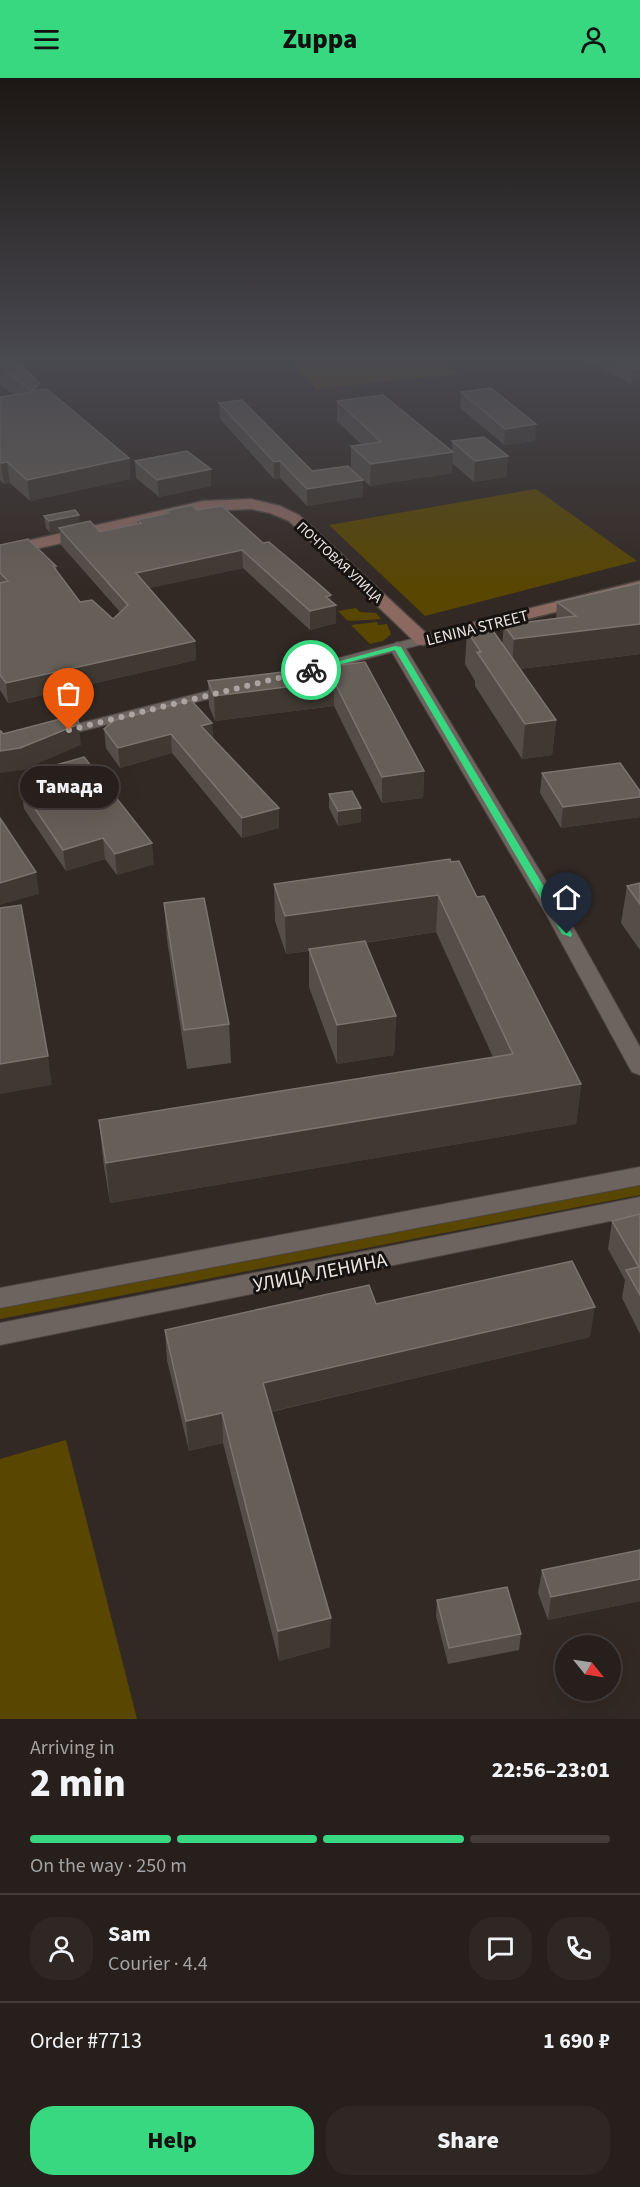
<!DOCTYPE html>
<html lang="en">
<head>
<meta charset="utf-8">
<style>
  :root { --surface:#261f1b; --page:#2e2724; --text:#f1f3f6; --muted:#a4a2a3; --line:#423d3a; --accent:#37d880 }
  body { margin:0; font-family:"Source Sans 3",sans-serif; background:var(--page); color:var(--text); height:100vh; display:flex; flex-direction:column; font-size:22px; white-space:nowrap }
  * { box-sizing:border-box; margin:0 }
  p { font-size:20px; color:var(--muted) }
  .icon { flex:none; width:33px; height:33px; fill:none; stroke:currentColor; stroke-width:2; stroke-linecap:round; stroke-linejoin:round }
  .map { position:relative; height:1641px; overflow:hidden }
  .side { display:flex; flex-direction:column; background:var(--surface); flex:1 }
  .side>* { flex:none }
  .needle { width:39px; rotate:120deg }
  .buttons { position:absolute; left:555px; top:1557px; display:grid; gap:12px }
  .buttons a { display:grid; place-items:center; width:66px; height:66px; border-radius:50%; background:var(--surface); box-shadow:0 6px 24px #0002,0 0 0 2px var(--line); font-size:30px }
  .pin { position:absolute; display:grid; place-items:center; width:51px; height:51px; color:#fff; margin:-62px -26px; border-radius:50% 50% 50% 0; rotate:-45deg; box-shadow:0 0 6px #0007 }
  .pin .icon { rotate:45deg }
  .courier { position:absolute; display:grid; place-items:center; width:60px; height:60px; margin:-30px; border:4px solid #37d880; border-radius:50%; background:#fff; color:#222; box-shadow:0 2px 8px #0007 }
  .bubble { position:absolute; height:42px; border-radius:21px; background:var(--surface); box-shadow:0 6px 24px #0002,0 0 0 2px var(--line); font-size:20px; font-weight:800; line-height:42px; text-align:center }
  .overview em { font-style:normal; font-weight:800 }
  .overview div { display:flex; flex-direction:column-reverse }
  .overview { display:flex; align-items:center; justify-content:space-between; height:102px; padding:0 30px }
  h1 { font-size:39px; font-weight:800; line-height:45px }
  .bar { display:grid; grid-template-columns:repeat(4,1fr); gap:9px 6px; align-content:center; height:72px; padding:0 30px }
  .bar i { height:8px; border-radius:4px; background:var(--line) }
  .bar .on { background:var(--accent) }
  .bar p { grid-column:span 4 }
  .line { display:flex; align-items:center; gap:15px; padding:0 30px; border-top:2px solid var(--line) }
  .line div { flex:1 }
  .round { display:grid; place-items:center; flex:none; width:63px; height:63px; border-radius:24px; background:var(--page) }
  .button { display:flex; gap:12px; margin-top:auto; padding:12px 30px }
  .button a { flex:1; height:69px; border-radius:24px; background:var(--accent); color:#111; font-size:24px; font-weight:800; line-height:69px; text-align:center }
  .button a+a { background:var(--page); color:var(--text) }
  header { display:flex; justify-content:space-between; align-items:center; height:78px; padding:0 30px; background:var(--accent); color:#111; font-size:27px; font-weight:800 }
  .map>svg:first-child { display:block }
  .green { fill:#584601 }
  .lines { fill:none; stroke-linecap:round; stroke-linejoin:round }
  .minor-casing { stroke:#4c4540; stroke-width:2 }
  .tertiary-casing { stroke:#4c4540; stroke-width:2 }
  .secondary-casing { stroke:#4c4540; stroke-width:3 }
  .minor { fill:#6e645f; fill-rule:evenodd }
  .tertiary { fill:#6e645f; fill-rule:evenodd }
  .secondary { fill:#8b6961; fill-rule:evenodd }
  .wall { fill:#554e48 }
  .shaded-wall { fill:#403932 }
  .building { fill:#665f58; stroke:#7b746e; stroke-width:1.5 }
  .route { fill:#37d880 }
  .done { stroke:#aba4a0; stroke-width:6; stroke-dasharray:0 10.8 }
  .labels { text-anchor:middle; stroke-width:6; stroke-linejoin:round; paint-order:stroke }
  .far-street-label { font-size:14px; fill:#ece6e3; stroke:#171311 }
  .street-label { font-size:16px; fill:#ece6e3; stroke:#171311 }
  .near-street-label { font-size:20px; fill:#ece6e3; stroke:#171311 }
</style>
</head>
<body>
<header><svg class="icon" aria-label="menu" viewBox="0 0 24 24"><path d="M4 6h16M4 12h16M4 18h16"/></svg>Zuppa<svg class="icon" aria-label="person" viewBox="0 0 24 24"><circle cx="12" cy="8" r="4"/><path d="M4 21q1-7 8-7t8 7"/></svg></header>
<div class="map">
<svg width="640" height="1641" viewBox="0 0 640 1641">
  <rect width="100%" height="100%" fill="#322924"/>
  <path class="green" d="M369,281h72l17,15 -142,15 -20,-23z
    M536,411l101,72 -212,55 -96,-91z
    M356,530l4,4 16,1 5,6 -30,2 -4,-1 -9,-9z
    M377,544l1,3 9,-1 4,10 -8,7 -13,3 -19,-19z
    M640,1107v10l-640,124v-11z
    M66,1362l71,279h-137v-260z"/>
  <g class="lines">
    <defs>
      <path id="minor" d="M423,558l6,4 -2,3 -126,33 -6,-4 2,-3z
        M228,608l4,1 2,3 -2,3 -170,43 -6,-4 1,-3z"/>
      <path id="tertiary" d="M397,564l8,5 162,269 73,131v28l-8,-3 -3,-5 -82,-151 -158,-269z
        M640,1089v18l-640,123v-20z
        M640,1119v18l-640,130v-22z"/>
      <path id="secondary" d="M251,421l29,7 19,9 128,119 213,-53v10l-217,54 -6,-1 -128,-123 -19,-8 -19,-4 -48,2 -203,46v-10l203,-46z"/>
    </defs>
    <use href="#minor" class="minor-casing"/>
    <use href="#tertiary" class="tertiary-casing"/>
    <use href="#secondary" class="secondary-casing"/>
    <use href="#minor" class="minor"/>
    <use href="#tertiary" class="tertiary"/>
    <use href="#secondary" class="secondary"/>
  </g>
  <path class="wall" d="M0,281l40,24 1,7 88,68 1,21 -100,22 -20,-18 -6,1 -4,-4v-83l14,-2 -14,-11z
    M585,281h55v23l-9,2 -46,-24z
    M461,314l74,49 -31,4 -44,-37z
    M337,323l115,50v-10l56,15 -2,21 -32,5 -22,-19v10l-82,13 -19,-19v-21l10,-2 -24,-23z
    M219,325l93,68 51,9 -1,17 -55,9 -27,-28 -6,1 -54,-60z
    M135,383l76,25 -52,11 -23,-19z
    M197,432l66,33 73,62v18l-26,7 -67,-62 -94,20 46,53 1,19 -188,43 -8,-13v-145l56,21 1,6 23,30 33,17 7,-7 -59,-67 -1,-14 -10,2 -4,-5 -2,-12 36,7 20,9 37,-9v-3l30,-7 -1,-2z
    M557,524l83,52 -120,15 36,51 -4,35 -30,4 -47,-73v-5l-10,-17 2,-33 35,14 2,-20 52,-6z
    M365,584l59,109 -1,27 -41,5 -48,-97 -119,15 -6,-15 -1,-25z
    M212,645l1,16 66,89 -37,10 -70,-85 -52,15 -14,-20 -2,-19z
    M49,689l105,97 -37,11 -12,-16 -39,12 -42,-62 -3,-21 30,-7z
    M542,695l98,18v26l-79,11 -21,-35z
    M329,716l32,28 -23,4 -9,-18z
    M640,805v67l-19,-27 6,-37z
    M274,806l203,13 104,187 -5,40 -466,79 -7,-43 -4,-40 394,-63 -57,-125 -71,11 31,73 -2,39 -57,9 -28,-77v-36l-23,3 -11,-33z
    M164,825l65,121 2,39 -44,6 -20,-129z
    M640,1136v120l-18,-36 3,-18 -17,-31 4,-28z
    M376,1226l214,33 -319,75 59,235 -51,14 -56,-218 -34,8 -22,-91 -2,-30z
    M640,1472v51l-92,19 -10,-27 4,-23z
    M437,1522l84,34 -2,16 -71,14 -12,-48z"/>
  <path class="shaded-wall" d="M63,281h16l-16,2z
    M640,290v14l-9,2 1,-14z
    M40,305l2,19 -10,-11z
    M536,346l-1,17 -31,4 1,-16z
    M453,374l-1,21 -82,13 1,-22z
    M508,378l-2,21 -32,5 1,-21z
    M129,380l1,21 -100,22 -3,-21z
    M280,383v17l-6,1v-17z
    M7,384l3,21 -6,1 -3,-21z
    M211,391v17l-52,11 -2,-17z
    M363,402l-1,17 -55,9v-17z
    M79,437l1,12 -21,1 1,3 -10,2 -1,-12z
    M242,472l1,18 -106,23 -1,-18z
    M331,517v11l5,-1v18l-26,7v-19l16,-14z
    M640,546v30l-128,16 2,-31z
    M195,563l1,19 -188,43 -2,-20z
    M334,603v25l-119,15 -1,-25z
    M556,642l-4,35 -30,4 3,-35z
    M212,645l1,19 -12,-16z
    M79,646l2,21 -58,25 -23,3v-22z
    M171,656l1,19 -52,15 -2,-20z
    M424,693l-1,27 -41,5v-26z
    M640,719v20l-79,11 2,-21z
    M279,730v20l-37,10v-20z
    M361,730v14l-23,4v-15z
    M103,760l2,21 -39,12 -3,-21z
    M152,765l2,21 -37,11 -2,-21z
    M36,794l3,22 -39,11v-22z
    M438,817l-2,37 -150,22 -1,-38z
    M396,938l-2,39 -57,9v-39z
    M48,978l4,29 -52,9v-30z
    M581,1006l-5,40 -466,79 -4,-40z
    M595,1229l-5,30 -326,76 -1,-30z
    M222,1335l1,30 -34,8 -3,-30z
    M640,1501v22l-92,19 3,-23z
    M331,1540l-1,29 -51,14 -1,-30z"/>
  <path class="building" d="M0,281h14l26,24 -8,8 15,-2 82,69 -102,22 -20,-18 -6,1 -1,-1v-65l32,-5 -32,-26z
    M611,281h29v9l-8,2z
    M491,310l45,36 -31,5 -44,-37z
    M383,317l70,57 -82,12 -20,-18 30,-4 -44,-41z
    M242,322l70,71 36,-5 15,14 -56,9 -27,-28 -6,1 -55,-59z
    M484,359l24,19 -33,5 -23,-20z
    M187,373l24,18 -54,11 -22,-19z
    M192,427l5,5 25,-4 41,37 6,-1 51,43 11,10 -5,2 10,8 -26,6 -68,-61 -106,23 59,68 -189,42 -6,-8v-92l8,-2 -8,-8v-28l28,-6 28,27h-3l27,36 12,-2 21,19 15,-14 -69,-77 31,-7 10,11 41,-9 -4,-3 32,-7 -3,-2z
    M75,432l4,5 -30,6 -5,-5z
    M640,505v41l-126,15 -10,-14 72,-9 -19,-14z
    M491,550l65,92 -31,4 -48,-72h4l-14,-21z
    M365,584l59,109 -42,6 -48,-96 -120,15 -6,-15z
    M191,622l21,23 -11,3 78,82 -37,10 -71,-84 -53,14 -14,-19 11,-9z
    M76,637l3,9 -59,24 -20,3v-20h1l2,3z
    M84,679l68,86 -37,11 -12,-16 -40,12 -42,-62 37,-9 -9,-12z
    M620,685l20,28v6l-77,10 -21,-34z
    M352,713l9,17 -23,3 -9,-17z
    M0,740l36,54 -36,11z
    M450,781l1,3 8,-1 18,36 7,-1 97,188 -475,79 -7,-43 414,-66 -75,-159 -153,21 -11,-32z
    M640,805v21l-13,-18z
    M204,820l25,126 -45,6 -20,-127z
    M21,827l27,151 -48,8v-156z
    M365,863l31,75 -59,9 -28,-76z
    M640,1136v81l-14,-25 13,-3 -27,-46z
    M572,1183l23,46 -332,76 68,235 -53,13 -56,-218 -36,8 -21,-91 204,-45 7,19z
    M640,1472v29l-89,18 -9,-27z
    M507,1509l14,47 -72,14 -12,-48z"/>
  <linearGradient id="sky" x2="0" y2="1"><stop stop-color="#1c1714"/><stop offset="0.55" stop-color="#494950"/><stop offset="1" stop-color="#494950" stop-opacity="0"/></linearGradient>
  <rect width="640" height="510" fill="url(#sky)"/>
  <path class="route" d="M395,568l6,1 171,287 -1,3 -9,-3 -167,-284 -84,22 -4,-2z"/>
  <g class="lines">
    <path class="done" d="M69,652l242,-60"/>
  </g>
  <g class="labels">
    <g class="far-street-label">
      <text transform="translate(340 484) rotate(43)" y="5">ПОЧТОВАЯ УЛИЦА</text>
    </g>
    <g class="street-label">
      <text transform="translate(477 549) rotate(-14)" y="6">LENINA STREET</text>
    </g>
    <g class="near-street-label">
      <text transform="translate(320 1194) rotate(-11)" y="7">УЛИЦА ЛЕНИНА</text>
    </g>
  </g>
</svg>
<div class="buttons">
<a><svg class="needle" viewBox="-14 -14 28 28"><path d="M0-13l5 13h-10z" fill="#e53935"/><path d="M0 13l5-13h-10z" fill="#a4a2a3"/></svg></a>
</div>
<div class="pin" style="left:69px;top:652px;background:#ea580c"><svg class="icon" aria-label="bag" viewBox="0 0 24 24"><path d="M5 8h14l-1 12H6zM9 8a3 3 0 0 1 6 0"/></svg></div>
<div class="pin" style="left:567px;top:856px;background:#1f2937"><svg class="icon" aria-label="home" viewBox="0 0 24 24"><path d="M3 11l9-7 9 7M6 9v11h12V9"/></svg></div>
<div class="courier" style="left:311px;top:592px"><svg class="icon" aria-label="bike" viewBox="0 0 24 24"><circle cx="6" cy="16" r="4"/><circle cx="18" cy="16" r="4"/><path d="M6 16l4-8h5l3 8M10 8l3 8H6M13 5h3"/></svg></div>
<div class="bubble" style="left:20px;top:688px;width:99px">Тамада</div>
</div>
<section class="side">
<div class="overview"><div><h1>2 min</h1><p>Arriving in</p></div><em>22:56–23:01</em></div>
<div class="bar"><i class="on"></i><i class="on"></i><i class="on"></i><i></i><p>On the way · 250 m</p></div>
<div class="line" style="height:108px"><a class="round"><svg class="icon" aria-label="person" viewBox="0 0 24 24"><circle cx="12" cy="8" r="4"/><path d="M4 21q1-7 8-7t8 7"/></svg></a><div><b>Sam</b><p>Courier · 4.4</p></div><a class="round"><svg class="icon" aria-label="chat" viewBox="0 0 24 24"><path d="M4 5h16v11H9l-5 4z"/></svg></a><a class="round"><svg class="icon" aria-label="phone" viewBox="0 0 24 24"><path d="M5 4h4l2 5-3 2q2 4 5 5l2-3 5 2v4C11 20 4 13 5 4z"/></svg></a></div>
<div class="line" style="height:78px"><div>Order #7713</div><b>1 690 ₽</b></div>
<div class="button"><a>Help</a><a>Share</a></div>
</section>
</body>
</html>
